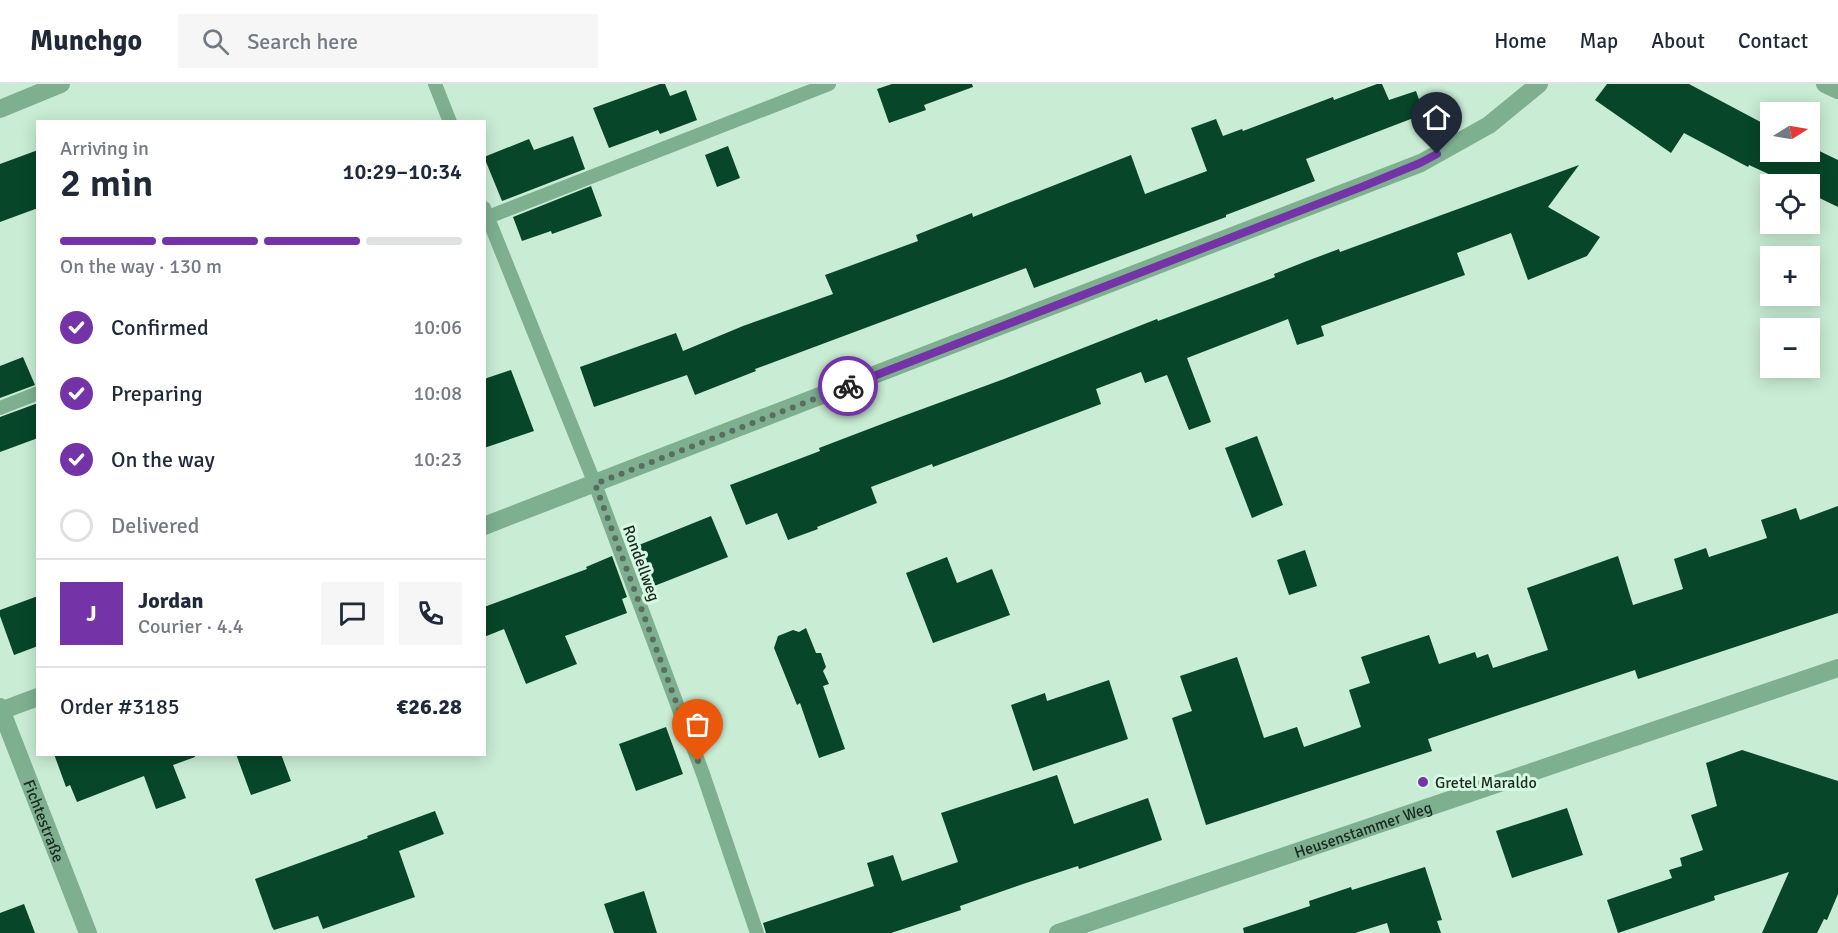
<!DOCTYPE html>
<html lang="en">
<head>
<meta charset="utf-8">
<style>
  :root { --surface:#fff; --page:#f6f6f7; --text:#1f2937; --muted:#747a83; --line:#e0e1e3; --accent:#7434a8 }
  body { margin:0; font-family:Signika,sans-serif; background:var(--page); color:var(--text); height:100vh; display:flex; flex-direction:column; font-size:22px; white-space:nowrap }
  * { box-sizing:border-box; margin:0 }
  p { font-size:20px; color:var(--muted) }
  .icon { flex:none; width:33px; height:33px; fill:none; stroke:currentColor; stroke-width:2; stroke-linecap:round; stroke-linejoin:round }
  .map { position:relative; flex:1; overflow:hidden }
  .details { position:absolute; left:36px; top:36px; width:450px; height:636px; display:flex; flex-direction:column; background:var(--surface); border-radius:0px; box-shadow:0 3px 15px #0003 }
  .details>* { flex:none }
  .needle { width:39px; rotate:79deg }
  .controls { position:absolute; left:1760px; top:18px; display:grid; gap:12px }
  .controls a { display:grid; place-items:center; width:60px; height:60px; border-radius:0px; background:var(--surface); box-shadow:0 3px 15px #0003; font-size:30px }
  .pin { position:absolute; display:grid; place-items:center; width:51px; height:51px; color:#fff; margin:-62px -26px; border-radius:50% 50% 50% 0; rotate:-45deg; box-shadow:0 0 6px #0007 }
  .pin .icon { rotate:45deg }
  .courier { position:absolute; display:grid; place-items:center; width:60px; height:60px; margin:-30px; border:4px solid #7434a8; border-radius:50%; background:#fff; color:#222; box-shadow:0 2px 8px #0007 }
  .head em { font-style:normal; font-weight:600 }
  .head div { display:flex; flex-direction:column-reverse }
  .head { display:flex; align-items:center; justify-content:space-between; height:102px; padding:0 24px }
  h1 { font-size:39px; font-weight:600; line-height:45px }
  .bar { display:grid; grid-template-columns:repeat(4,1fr); gap:9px 6px; align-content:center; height:72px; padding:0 24px }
  .bar i { height:8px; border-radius:4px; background:var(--line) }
  .bar .selected { background:var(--accent) }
  .bar p { grid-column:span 4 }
  .line { display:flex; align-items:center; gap:15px; padding:0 24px; border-top:2px solid var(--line) }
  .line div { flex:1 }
  .round { display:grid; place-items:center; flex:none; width:63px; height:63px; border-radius:0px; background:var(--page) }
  ol { padding:0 24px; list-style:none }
  li { display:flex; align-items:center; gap:18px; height:66px }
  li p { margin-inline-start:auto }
  li .icon { padding:6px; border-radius:50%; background:var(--accent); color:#fff; stroke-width:4 }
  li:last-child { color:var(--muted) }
  li i { width:33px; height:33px; border:3px solid var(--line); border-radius:50% }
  header { display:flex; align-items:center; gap:36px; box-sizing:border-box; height:84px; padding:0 30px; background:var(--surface); border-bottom:2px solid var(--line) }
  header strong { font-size:28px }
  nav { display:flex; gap:33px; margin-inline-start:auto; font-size:21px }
  .search { width:420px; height:54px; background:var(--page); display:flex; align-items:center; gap:15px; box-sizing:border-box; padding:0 21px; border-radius:0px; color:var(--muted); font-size:22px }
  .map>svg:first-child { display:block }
  .building { fill:#074628 }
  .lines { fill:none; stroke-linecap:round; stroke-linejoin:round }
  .lane { stroke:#7eb090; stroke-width:14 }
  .street { stroke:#7eb090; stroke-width:18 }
  .done { stroke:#596e60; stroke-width:6; stroke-dasharray:0 10.8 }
  .route { stroke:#7434a8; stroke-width:8 }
  .poi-dot { fill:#7434a8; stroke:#d6f9e2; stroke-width:2 }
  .labels { text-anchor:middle; stroke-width:6; stroke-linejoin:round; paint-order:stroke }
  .street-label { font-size:16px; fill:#1c2a21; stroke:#d6f9e2 }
  .poi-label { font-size:16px; fill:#1c2a21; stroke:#d6f9e2; text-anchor:start }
</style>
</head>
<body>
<header>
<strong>Munchgo</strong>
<div class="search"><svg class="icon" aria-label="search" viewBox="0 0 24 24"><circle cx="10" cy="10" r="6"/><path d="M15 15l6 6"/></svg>Search here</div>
<nav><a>Home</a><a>Map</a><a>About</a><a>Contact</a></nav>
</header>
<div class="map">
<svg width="1838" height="849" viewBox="0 0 1838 849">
  <rect width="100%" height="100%" fill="#c9ecd4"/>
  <path class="building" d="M660,0h5l5,12 16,-6 11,30 -37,14 -2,-4 -49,18 -16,-40z
    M892,0h80l1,3 -49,18 2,5 -37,13 -12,-34z
    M1377,0h5l7,16 27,-9 8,23 -118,45 9,22 -89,34v2l-192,71 -8,-20 -271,101 1,2 -61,24 -8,-20 -93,32 -14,-40 96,-34 7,18 60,-25 90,-32 -8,-19 93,-34 -2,-6 56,-22 1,4 158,-62 14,39 62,-23 -16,-43 25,-9 7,17 19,-7 1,2 90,-34 1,3z
    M1607,0h82l81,43v25h39v-6l29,14v47l-29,-14v-9h-19l-41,-19 -1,2 -64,-34 -13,20 -76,-53z
    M573,52l12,33 -83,32 -18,-44 45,-18 5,11z
    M728,62l12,32 -23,9 -12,-32z
    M38,66v58l-38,14v-58z
    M1579,81l-31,42 52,30 -13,19 -59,24 -17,-47 -54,20 8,22 -144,51 3,10 -27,9 -9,-26 -101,39 24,64 -22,8 -22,-55 -22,8 -4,-11 -45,17 5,15 -168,63 -1,-3 -61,23 6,16 -60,24 1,2 -30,11 -11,-27 -31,12 -16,-40 90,-34 -1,-3 76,-29 109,-40 153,-60 1,2 117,-44 -1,-3 33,-13 32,-12 1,3z
    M591,102l11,30 -50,18 -1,-3 -29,10 -9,-24z
    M23,273l12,28 -35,13v-32z
    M511,286l23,61 -50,17v-69z
    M38,319v35l-38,14v-35z
    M1257,352l26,69 -31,13 -27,-70z
    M1838,422v107l-200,66 -3,-9 -139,46 -68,23 4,12 -226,74 -34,-107 20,-7 -12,-35 57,-19 27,81 33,-11 7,20 57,-20 -12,-37 21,-7 -9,-26 68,-22 10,29 36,-12 2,6 11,-4 5,14 55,-18 -21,-62 91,-32 15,49 50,-16 -9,-30 32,-11 3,9 58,-19 -6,-18 35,-12 4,12z
    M711,432l17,41 -84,33 -15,-41z
    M1305,466l12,36 -28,9 -12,-35z
    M612,472l15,41 -5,2 5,14 -62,23 12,28 -51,20 -22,-55 -20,8v-30l103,-38 -1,-2z
    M947,473l10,26 35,-14 18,46 -77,28 -27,-70z
    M38,512v50l-24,9 -14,-39v-6z
    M806,544l10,25h5l5,14 -3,4 6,13 -6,2 22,63 -26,9 -19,-55 -3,2 -23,-57 4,-12 15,-6 6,2z
    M1109,596l19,59 -95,32 -22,-66 34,-12 2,8z
    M666,643l17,47 -47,17 -17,-47z
    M1742,666l96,31v113l-11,26 -3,-1 -7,14h-55l27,-61 -75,24 1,4 -97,33 -11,-33 65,-22 -3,-8 13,-4 -2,-8 23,-8 -12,-35 26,-9 -11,-43z
    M54,670h140l1,3 -22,8 13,33 -30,11 -12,-33 -67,26 -7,-17 -4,2z
    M236,670h45l10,27 -40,14z
    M1057,691l17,49 74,-26 14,42 -83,29 -1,-3 -55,18 -63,22 1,4 -70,23h-125l-3,-10 111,-37 -7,-23 26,-8 9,26 56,-19 -17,-49z
    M1567,724l16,47 -71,23 -16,-47z
    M435,727l9,23 -45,17 16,46 -92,32 -5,-13 -44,14 -2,-3 -17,-48 113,-41 -1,-2z
    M1425,783l17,53 -5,1 4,12h-51l-3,-10 -32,10h-111l-1,-5 67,-22 -1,-5 42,-14 1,3z
    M644,807l13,42h-43l-10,-29z
    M24,820l11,29h-35v-20z"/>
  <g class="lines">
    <path class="lane" d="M435,0l15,38
      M484,124l111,276 108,290 54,159
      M488,133l341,-133
      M0,324l38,-15"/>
    <g class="street">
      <path d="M1825,0l13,6"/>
      <path d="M0,25l61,-25"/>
      <path d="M484,442l937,-363 68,-38 50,-41"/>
      <path id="s1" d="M0,623l88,226"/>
      <path d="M0,627l38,-14"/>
      <path id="s2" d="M1058,849l780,-265"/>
    </g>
  </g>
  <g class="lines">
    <path class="done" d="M698,677l-103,-277 253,-98"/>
    <path class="route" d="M848,302l516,-200 56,-23 17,-9"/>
  </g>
  <circle class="poi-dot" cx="1423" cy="698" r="6"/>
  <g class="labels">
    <g class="street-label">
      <text transform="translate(642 479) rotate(70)" y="6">Rondellweg</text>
      <text dy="6" stroke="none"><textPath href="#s1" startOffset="122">Fichtestraße</textPath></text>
      <text dy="6" stroke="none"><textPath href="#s2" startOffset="322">Heusenstammer Weg</textPath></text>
    </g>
    <g class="poi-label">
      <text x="1435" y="704">Gretel Maraldo</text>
    </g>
  </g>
</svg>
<div class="controls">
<a><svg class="needle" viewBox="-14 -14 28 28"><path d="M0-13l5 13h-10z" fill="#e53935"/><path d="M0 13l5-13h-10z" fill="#747a83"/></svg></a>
<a><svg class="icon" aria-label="locate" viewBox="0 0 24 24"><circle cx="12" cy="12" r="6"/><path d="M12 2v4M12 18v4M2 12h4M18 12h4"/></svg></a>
<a>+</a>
<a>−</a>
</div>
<div class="pin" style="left:698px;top:677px;background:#ea580c"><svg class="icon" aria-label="bag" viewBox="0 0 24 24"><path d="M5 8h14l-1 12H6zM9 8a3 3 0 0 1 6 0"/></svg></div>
<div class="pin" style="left:1437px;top:70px;background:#1f2937"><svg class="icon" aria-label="home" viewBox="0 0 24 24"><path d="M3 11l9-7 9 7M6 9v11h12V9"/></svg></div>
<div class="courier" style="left:848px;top:302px"><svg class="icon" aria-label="bike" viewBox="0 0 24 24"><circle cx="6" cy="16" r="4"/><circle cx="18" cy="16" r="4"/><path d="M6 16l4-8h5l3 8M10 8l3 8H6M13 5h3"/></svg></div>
<section class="details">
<div class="head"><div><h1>2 min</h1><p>Arriving in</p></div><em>10:29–10:34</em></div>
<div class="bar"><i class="selected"></i><i class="selected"></i><i class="selected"></i><i></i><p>On the way · 130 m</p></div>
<ol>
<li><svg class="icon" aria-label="check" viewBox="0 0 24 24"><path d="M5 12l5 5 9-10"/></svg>Confirmed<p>10:06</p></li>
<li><svg class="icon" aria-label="check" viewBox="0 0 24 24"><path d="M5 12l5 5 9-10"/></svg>Preparing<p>10:08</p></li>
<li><svg class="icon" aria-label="check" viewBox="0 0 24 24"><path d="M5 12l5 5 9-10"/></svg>On the way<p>10:23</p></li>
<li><i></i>Delivered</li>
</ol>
<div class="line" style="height:108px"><b class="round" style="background:var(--accent);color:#fff">J</b><div><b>Jordan</b><p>Courier · 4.4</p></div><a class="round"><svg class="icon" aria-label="chat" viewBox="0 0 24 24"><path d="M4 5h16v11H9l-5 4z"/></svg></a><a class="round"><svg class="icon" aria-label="phone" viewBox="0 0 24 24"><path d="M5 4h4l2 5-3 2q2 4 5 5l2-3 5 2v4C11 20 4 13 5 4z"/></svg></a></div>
<div class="line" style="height:78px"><div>Order #3185</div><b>€26.28</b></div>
</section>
</div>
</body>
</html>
